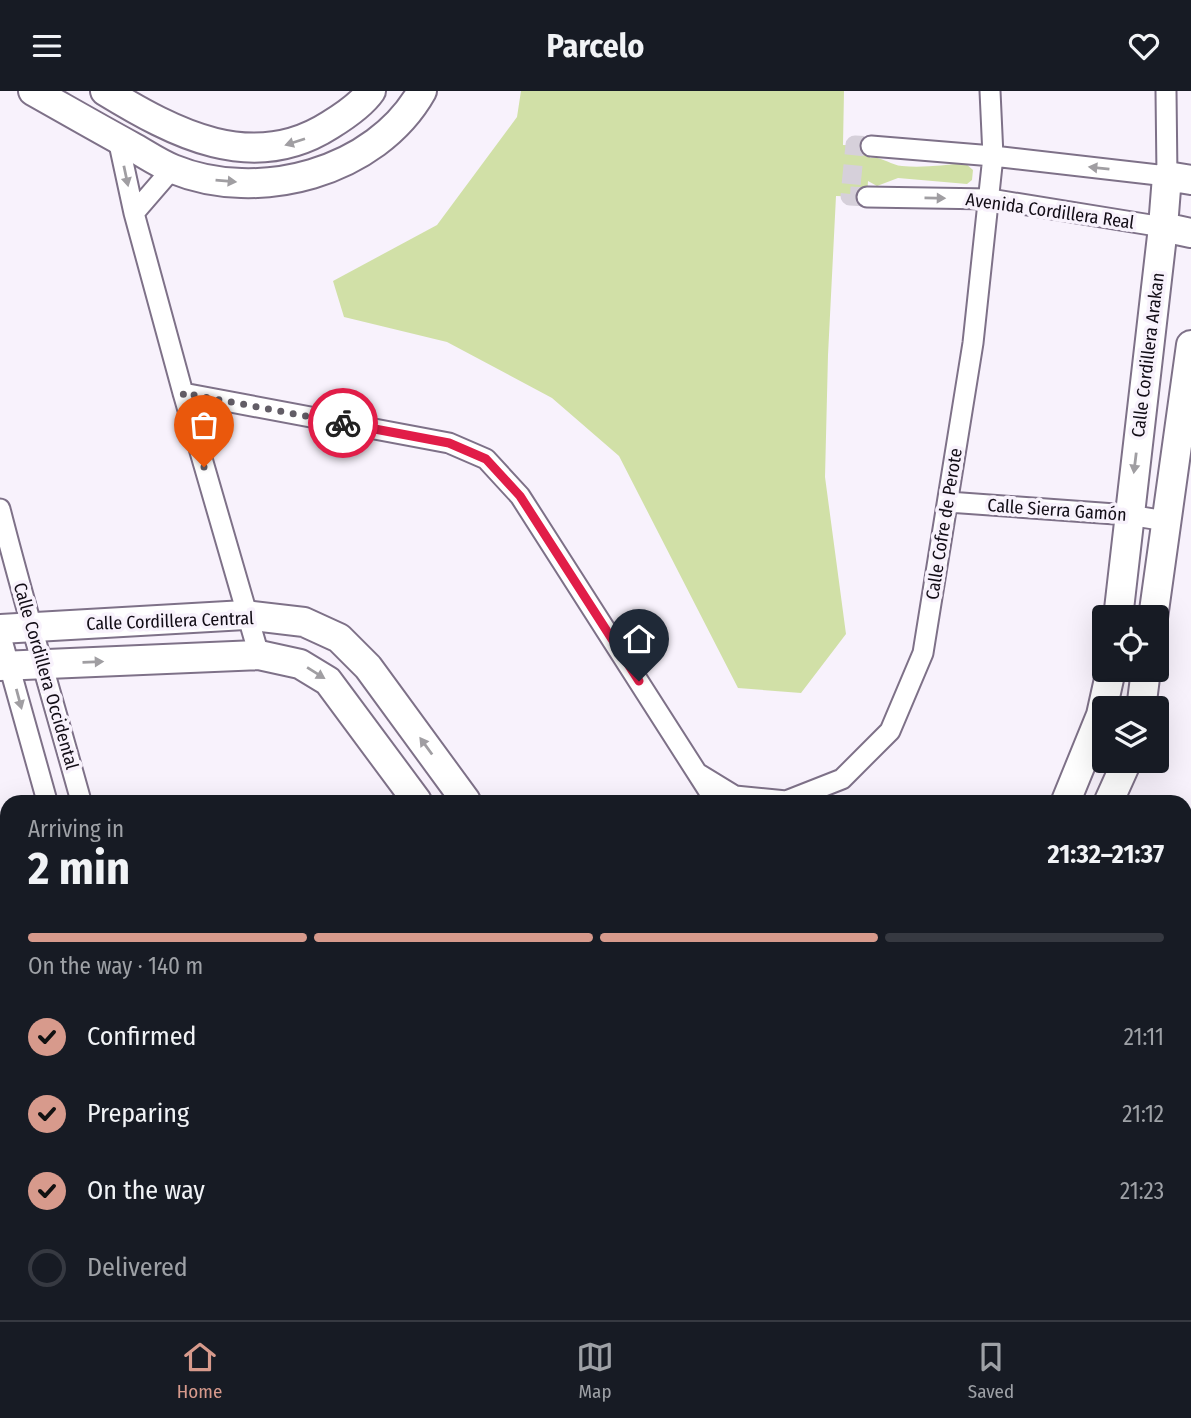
<!DOCTYPE html>
<html lang="en">
<head>
<meta charset="utf-8">
<style>
  :root { --surface:#171b24; --page:#20242c; --text:#f1f3f6; --muted:#9ea1a6; --line:#363941; --accent:#d79a8c }
  body { margin:0; font-family:"Fira Sans Condensed",sans-serif; background:var(--page); color:var(--text); height:100vh; display:flex; flex-direction:column; font-size:26px; white-space:nowrap }
  * { box-sizing:border-box; margin:0 }
  p { font-size:23px; color:var(--muted) }
  .icon { flex:none; width:38px; height:38px; fill:none; stroke:currentColor; stroke-width:2; stroke-linecap:round; stroke-linejoin:round }
  .map { position:relative; flex:1; overflow:hidden }
  .details { position:absolute; left:0px; top:704px; width:1192px; height:527px; display:flex; flex-direction:column; background:var(--surface); border-radius:21px 21px 0 0; box-shadow:0 7px 28px #0002 }
  .details>* { flex:none }
  .buttons { position:absolute; left:1092px; top:514px; display:grid; gap:14px }
  .buttons a { display:grid; place-items:center; width:77px; height:77px; border-radius:7px; background:var(--surface); box-shadow:0 7px 28px #0002; font-size:35px }
  .pin { position:absolute; display:grid; place-items:center; width:60px; height:60px; color:#fff; margin:-72px -30px; border-radius:50% 50% 50% 0; rotate:-45deg; box-shadow:0 0 7px #0007 }
  .pin .icon { rotate:45deg }
  .courier { position:absolute; display:grid; place-items:center; width:70px; height:70px; margin:-35px; border:5px solid #e11d48; border-radius:50%; background:#fff; color:#222; box-shadow:0 2px 9px #0007 }
  .head em { font-style:normal; font-weight:700 }
  .head div { display:flex; flex-direction:column-reverse }
  .head { display:flex; align-items:center; justify-content:space-between; height:119px; padding:0 28px }
  h1 { font-size:46px; font-weight:700; line-height:52px }
  .bar { display:grid; grid-template-columns:repeat(4,1fr); gap:10px 7px; align-content:center; height:84px; padding:0 28px }
  .bar i { height:9px; border-radius:5px; background:var(--line) }
  .bar .active { background:var(--accent) }
  .bar p { grid-column:span 4 }
  ol { padding:0 28px; list-style:none }
  li { display:flex; align-items:center; gap:21px; height:77px }
  li p { margin-inline-start:auto }
  li .icon { padding:7px; border-radius:50%; background:var(--accent); color:#111; stroke-width:4 }
  li:last-child { color:var(--muted) }
  li i { width:38px; height:38px; border:4px solid var(--line); border-radius:50% }
  header { display:flex; justify-content:space-between; align-items:center; height:91px; padding:0 28px; background:var(--surface); font-size:32px; font-weight:700 }
  .menu { display:flex; justify-content:space-around; align-items:center; height:98px; border-top:2px solid var(--line); background:var(--surface); font-size:19px; color:var(--muted) }
  .menu a { display:grid; justify-items:center; gap:4px }
  .menu .active { color:var(--accent) }
  .map>svg:first-child { display:block }
  .green { fill:#d1e0a7 }
  .lines { fill:none; stroke-linecap:round; stroke-linejoin:round }
  .street-tunnel { stroke:#d6d0da; stroke-width:19; stroke-dasharray:19 10; stroke-linecap:butt }
  .street-casing { stroke:#7e7188; stroke-width:23 }
  .secondary-casing { stroke:#7e7188; stroke-width:32 }
  .street { stroke:#fff; stroke-width:19 }
  .secondary { stroke:#fff; stroke-width:28 }
  .oneway { fill:#a09ea2 }
  .done { stroke:#625d66; stroke-width:7; stroke-dasharray:0 12.6 }
  .route { stroke:#e11d48; stroke-width:9 }
  .labels { text-anchor:middle; stroke-width:7; stroke-linejoin:round; paint-order:stroke }
  .street-label { font-size:18px; fill:#120d16; stroke:#f8f2fc }
</style>
</head>
<body>
<header><svg class="icon" aria-label="menu" viewBox="0 0 24 24"><path d="M4 6h16M4 12h16M4 18h16"/></svg>Parcelo<svg class="icon" aria-label="heart" viewBox="0 0 24 24"><path d="M12 20l-8-8c-3-5 5-10 8-4 3-6 11-1 8 4z"/></svg></header>
<div class="map">
<svg width="1191" height="1229" viewBox="0 0 1191 1229">
  <rect width="100%" height="100%" fill="#f8f2fc"/>
  <path class="green" d="M521,0h323l-1,54 28,1 -1,12c12,-2 20,7 32,8 21,2 42,-1 63,-3l8,7 -1,10 -5,4 -69,-6 -21,8 -9,-5 -1,16 -31,-1 -8,159 -3,122 21,157 -45,59 -63,-5 -119,-232 -67,-58 -105,-56 -103,-25 -11,-36 104,-56 80,-108z
    M0,942l7,5v55l-7,-5z
    M318,1223h79l9,6h-80z"/>
  <g class="lines">
    <path class="street-tunnel" d="M867,106l-17,-1 5,-51 16,1"/>
    <defs>
      <path id="street" d="M118,48l16,74 49,180 76,262
        M871,55l122,10 174,20 -1,-85
        M867,106l123,2 173,28
        M134,122l38,-44
        M183,302l266,50 37,16 34,37 195,305
        M948,411l181,13 37,6
        M0,418c25,98 54,195 81,292
        M0,542l47,168
        M699,683l36,22 51,5 56,-22 48,-48 33,-78 50,-310 20,-187 -3,-65
        M1185,818l6,4
        M1185,919l6,-7
        M195,1223l1,6
        M814,1223l4,6
        M1036,1223l4,6"/>
      <path id="secondary" d="M33,0c32,18 65,37 98,55 13,7 27,17 42,23 85,35 203,4 249,-78
        M105,0c69,42 147,84 225,34 13,-8 32,-21 41,-34
        M1163,136l28,6
        M1118,527l45,-391 4,-51 24,4
        M1153,527l38,-273
        M0,538l245,-14 59,7 35,16 29,29 98,134
        M0,575l259,-11 41,9 28,17 89,120
        M1141,618l5,-39
        M1066,710l35,-86 10,-45
        M1109,710l18,-40
        M0,924l7,5
        M0,1019l7,5
        M295,1223l8,6
        M420,1223l7,6
        M537,1229l2,-6
        M589,1229l2,-6"/>
    </defs>
    <use href="#street" class="street-casing"/>
    <use href="#secondary" class="secondary-casing"/>
    <use href="#street" class="street"/>
    <use href="#secondary" class="secondary"/>
  </g>
  <defs><path id="oneway-solid" d="M-6-.8H1V-3.2L6.5 0L1 3.2V.8H-6Z" transform="scale(1.75)"/></defs>
  <g class="oneway">
    <use href="#oneway-solid" transform="translate(295 51) rotate(162)"/>
    <use href="#oneway-solid" transform="translate(1099 77) rotate(-174)"/>
    <use href="#oneway-solid" transform="translate(126 85) rotate(78)"/>
    <use href="#oneway-solid" transform="translate(226 90) rotate(5)"/>
    <use href="#oneway-solid" transform="translate(935 107) rotate(1)"/>
    <use href="#oneway-solid" transform="translate(1135 372) rotate(97)"/>
    <use href="#oneway-solid" transform="translate(93 571) rotate(-2)"/>
    <use href="#oneway-solid" transform="translate(316 582) rotate(32)"/>
    <use href="#oneway-solid" transform="translate(19 608) rotate(75)"/>
    <use href="#oneway-solid" transform="translate(426 655) rotate(-126)"/>
  </g>
  <g class="lines">
    <path class="done" d="M204,376l-21,-74 160,30"/>
    <path class="route" d="M343,332l106,20 37,16 34,37 119,185"/>
  </g>
  <g class="labels">
    <g class="street-label">
      <text transform="translate(1050 120) rotate(8)" y="6">Avenida Cordillera Real</text>
      <text transform="translate(1148 264) rotate(-83)" y="6">Calle Cordillera Arakan</text>
      <text transform="translate(1057 419) rotate(4)" y="6">Calle Sierra Gamón</text>
      <text transform="translate(944 433) rotate(-81)" y="6">Calle Cofre de Perote</text>
      <text transform="translate(170 530) rotate(-2)" y="6">Calle Cordillera Central</text>
      <text transform="translate(46 585) rotate(74)" y="6">Calle Cordillera Occidental</text>
    </g>
  </g>
</svg>
<div class="buttons">
<a><svg class="icon" aria-label="locate" viewBox="0 0 24 24"><circle cx="12" cy="12" r="6"/><path d="M12 2v4M12 18v4M2 12h4M18 12h4"/></svg></a>
<a><svg class="icon" aria-label="layers" viewBox="0 0 24 24"><path d="M12 4l9 5-9 5-9-5zM3 14l9 5 9-5"/></svg></a>
</div>
<div class="pin" style="left:204px;top:376px;background:#ea580c"><svg class="icon" aria-label="bag" viewBox="0 0 24 24"><path d="M5 8h14l-1 12H6zM9 8a3 3 0 0 1 6 0"/></svg></div>
<div class="pin" style="left:639px;top:590px;background:#1f2937"><svg class="icon" aria-label="home" viewBox="0 0 24 24"><path d="M3 11l9-7 9 7M6 9v11h12V9"/></svg></div>
<div class="courier" style="left:343px;top:332px"><svg class="icon" aria-label="bike" viewBox="0 0 24 24"><circle cx="6" cy="16" r="4"/><circle cx="18" cy="16" r="4"/><path d="M6 16l4-8h5l3 8M10 8l3 8H6M13 5h3"/></svg></div>
<section class="details">
<div class="head"><div><h1>2 min</h1><p>Arriving in</p></div><em>21:32–21:37</em></div>
<div class="bar"><i class="active"></i><i class="active"></i><i class="active"></i><i></i><p>On the way · 140 m</p></div>
<ol>
<li><svg class="icon" aria-label="check" viewBox="0 0 24 24"><path d="M5 12l5 5 9-10"/></svg>Confirmed<p>21:11</p></li>
<li><svg class="icon" aria-label="check" viewBox="0 0 24 24"><path d="M5 12l5 5 9-10"/></svg>Preparing<p>21:12</p></li>
<li><svg class="icon" aria-label="check" viewBox="0 0 24 24"><path d="M5 12l5 5 9-10"/></svg>On the way<p>21:23</p></li>
<li><i></i>Delivered</li>
</ol>
</section>
</div>
<nav class="menu">
<a class="active"><svg class="icon" aria-label="home" viewBox="0 0 24 24"><path d="M3 11l9-7 9 7M6 9v11h12V9"/></svg>Home</a>
<a><svg class="icon" aria-label="map" viewBox="0 0 24 24"><path d="M3 6l6-2 6 2 6-2v14l-6 2-6-2-6 2zM9 4v14M15 6v14"/></svg>Map</a>
<a><svg class="icon" aria-label="saved" viewBox="0 0 24 24"><path d="M7 4h10v16l-5-4-5 4z"/></svg>Saved</a>
</nav>
</body>
</html>
